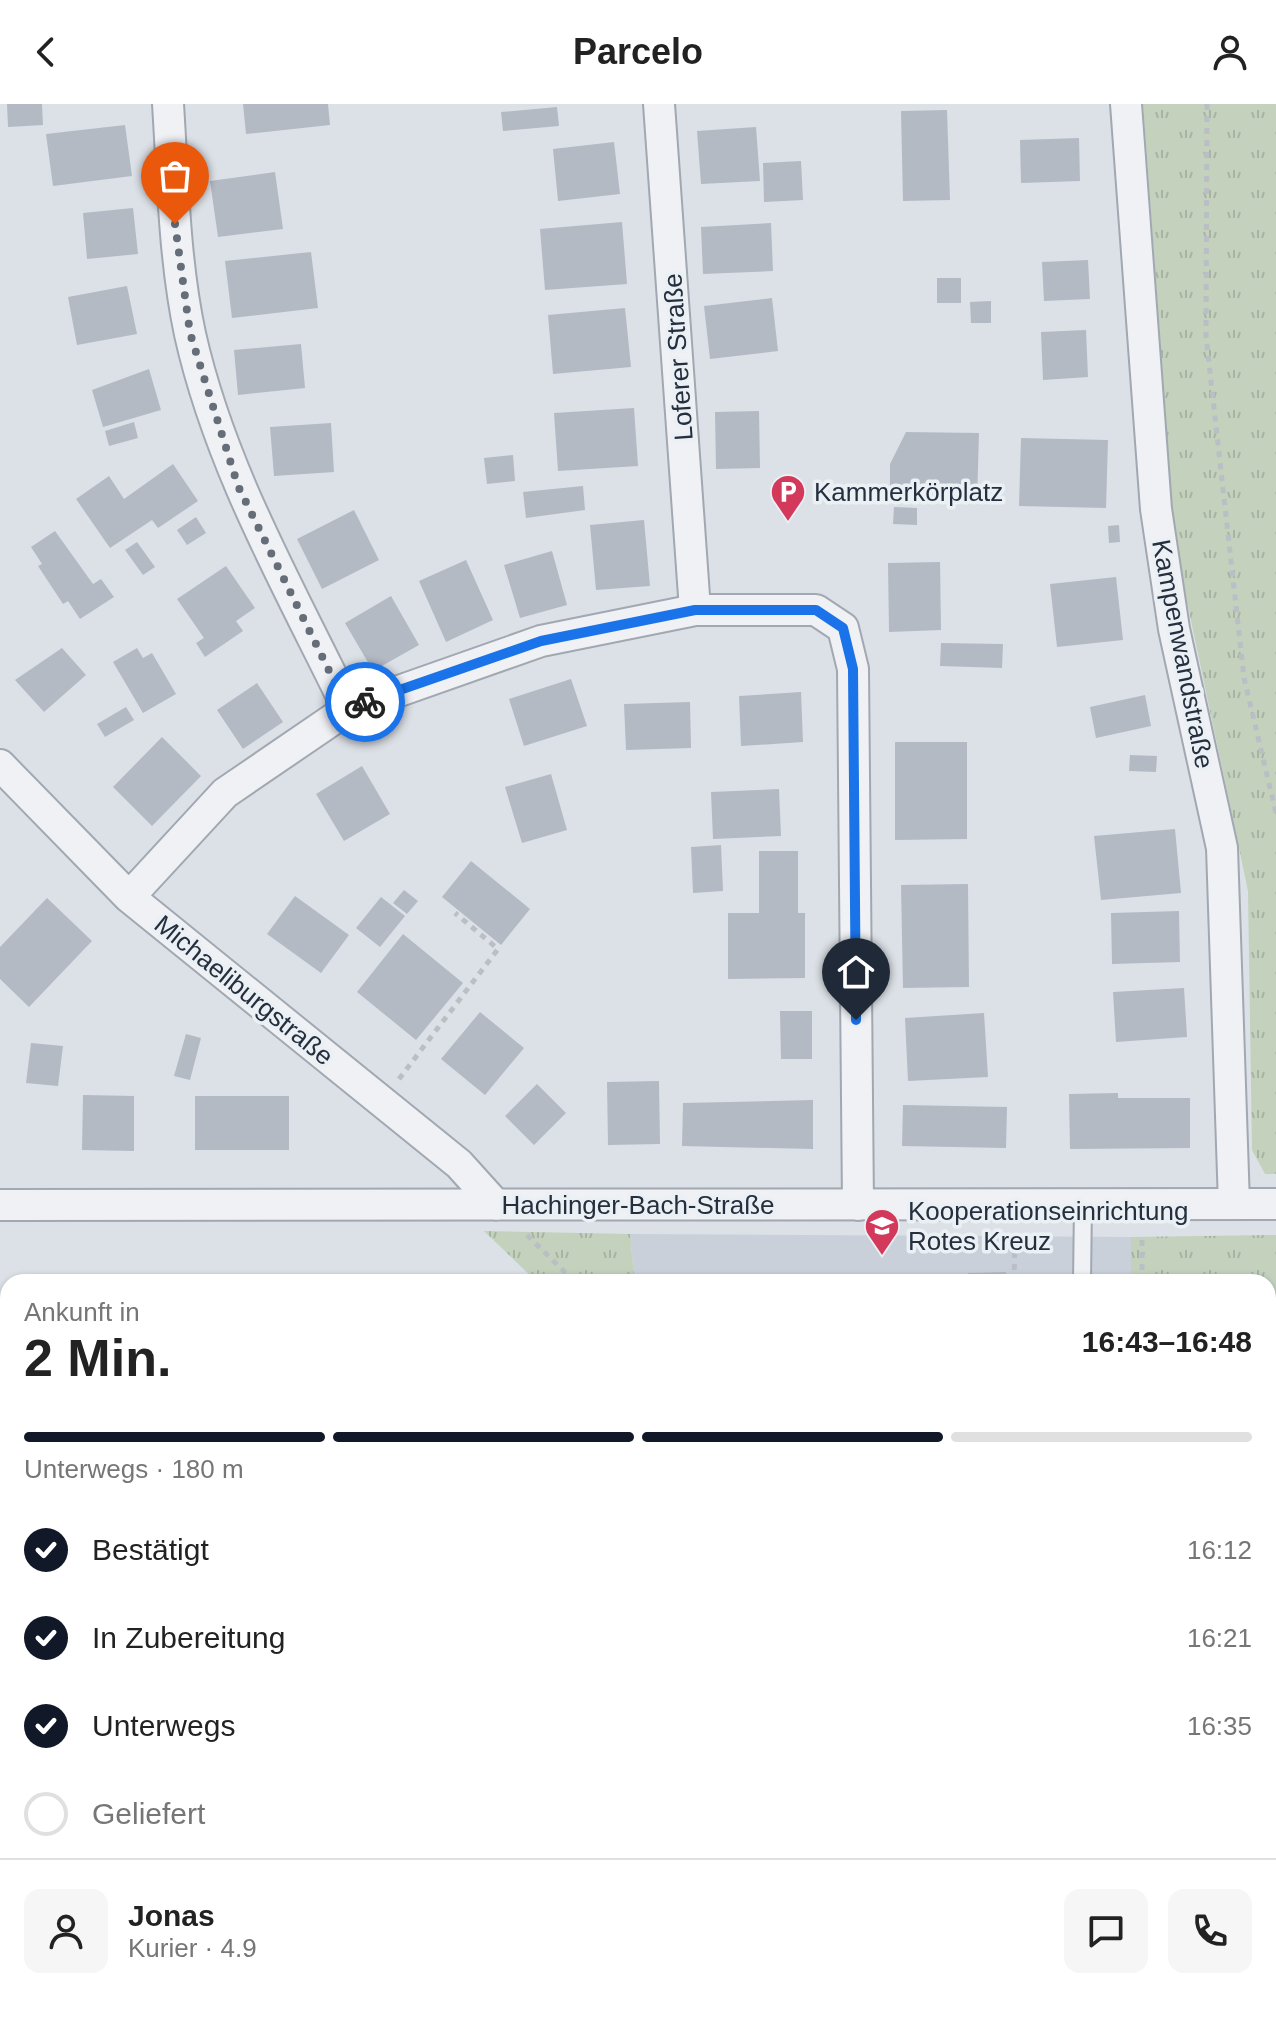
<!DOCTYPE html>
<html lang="de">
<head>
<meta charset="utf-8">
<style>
  :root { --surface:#fff; --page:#f6f6f6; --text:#222; --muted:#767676; --line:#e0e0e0; --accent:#111827 }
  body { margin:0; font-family:Arial,sans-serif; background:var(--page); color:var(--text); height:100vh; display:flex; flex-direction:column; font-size:30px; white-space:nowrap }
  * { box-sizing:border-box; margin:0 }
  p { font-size:26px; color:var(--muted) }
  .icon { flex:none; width:44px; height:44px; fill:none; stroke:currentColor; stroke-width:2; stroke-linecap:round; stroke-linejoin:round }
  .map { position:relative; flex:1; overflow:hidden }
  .sheet { position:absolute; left:0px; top:1170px; width:1276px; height:746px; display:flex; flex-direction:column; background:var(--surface); border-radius:24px 24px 0 0; box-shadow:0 2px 6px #0004 }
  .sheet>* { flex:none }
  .pin { position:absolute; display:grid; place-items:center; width:68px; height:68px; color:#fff; margin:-82px -34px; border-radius:50% 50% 50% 0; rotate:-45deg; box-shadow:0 0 8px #0007 }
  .pin .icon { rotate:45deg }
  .courier { position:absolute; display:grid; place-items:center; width:80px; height:80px; margin:-40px; border:6px solid #1a73e8; border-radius:50%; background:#fff; color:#222; box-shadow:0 2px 10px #0007 }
  .overview em { font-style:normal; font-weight:800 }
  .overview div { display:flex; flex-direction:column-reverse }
  .overview { display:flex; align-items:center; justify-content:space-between; height:136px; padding:0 24px }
  h1 { font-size:52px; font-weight:800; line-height:60px }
  .bar { display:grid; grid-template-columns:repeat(4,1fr); gap:12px 8px; align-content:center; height:96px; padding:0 24px }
  .bar i { height:10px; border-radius:6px; background:var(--line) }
  .bar .on { background:var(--accent) }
  .bar p { grid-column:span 4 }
  .line { display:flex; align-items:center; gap:20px; padding:0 24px; border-top:2px solid var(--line) }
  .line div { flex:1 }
  .round { display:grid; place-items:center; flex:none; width:84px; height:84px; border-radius:16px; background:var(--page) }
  ol { padding:0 24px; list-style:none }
  li { display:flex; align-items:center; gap:24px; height:88px }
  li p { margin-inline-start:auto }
  li .icon { padding:8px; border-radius:50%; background:var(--accent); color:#fff; stroke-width:4 }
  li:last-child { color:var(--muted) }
  li i { width:44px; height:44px; border:4px solid var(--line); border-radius:50% }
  header { display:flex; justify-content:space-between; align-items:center; height:104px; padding:0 24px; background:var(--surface); font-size:36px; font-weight:800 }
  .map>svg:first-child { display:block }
  .built { fill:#cad0d9 }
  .grass { fill:url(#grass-tufts) }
  .garden { fill:#c3d1bd }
  .building { fill:#b3bac4 }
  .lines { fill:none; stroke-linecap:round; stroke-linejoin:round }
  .lane-casing { stroke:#a1a8b1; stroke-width:20 }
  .street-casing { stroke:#a1a8b1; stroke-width:34 }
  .path { stroke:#babfc5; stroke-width:5; stroke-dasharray:6 6; stroke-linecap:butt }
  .lane { stroke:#eff1f5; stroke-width:16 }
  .street { stroke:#eff1f5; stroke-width:30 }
  .done { stroke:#656d79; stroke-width:8; stroke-dasharray:0 14.4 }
  .route { stroke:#1a73e8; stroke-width:10 }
  .labels { text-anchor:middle; stroke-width:7; stroke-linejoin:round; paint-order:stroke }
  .street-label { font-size:26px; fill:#252f3e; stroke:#ebf0f5 }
  .poi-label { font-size:26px; fill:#252f3e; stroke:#ebf0f5; text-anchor:start }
</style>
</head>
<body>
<header><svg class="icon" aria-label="back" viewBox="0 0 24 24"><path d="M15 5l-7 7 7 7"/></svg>Parcelo<svg class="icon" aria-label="person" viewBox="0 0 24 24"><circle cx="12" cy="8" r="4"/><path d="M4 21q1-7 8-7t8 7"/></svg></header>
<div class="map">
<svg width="1276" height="1915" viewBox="0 0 1276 1915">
  <defs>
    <pattern id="grass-tufts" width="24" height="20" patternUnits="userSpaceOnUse" patternTransform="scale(2)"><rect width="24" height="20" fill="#c3d1bd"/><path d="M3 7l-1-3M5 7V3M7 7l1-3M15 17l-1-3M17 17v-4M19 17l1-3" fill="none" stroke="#a7b4a4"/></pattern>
  </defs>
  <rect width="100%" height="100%" fill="#dce1e7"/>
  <path class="built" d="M630,1130l501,3v45h-491l-6,-6z"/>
  <path class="grass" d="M1143,0h133v1070h-11l-13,-24 -4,-259 -73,-346z
    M484,1127l146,3 4,42 6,6h-103z
    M1276,1131v784h-1276v-332h8v325h1260v-730h-137v-45z"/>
  <path class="garden" d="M0,1644h8v264h255v7h-263z
    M289,1908h316v7h-316z
    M641,1908h299v7h-300z"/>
  <path class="building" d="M7,0h35l1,21 -35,2z
    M243,0h85l2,21 -84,9z
    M557,3l2,19 -56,5 -2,-19z
    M947,6l3,90 -47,1 -2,-90z
    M125,21l7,51 -79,10 -7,-52z
    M756,23l4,54 -59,3 -4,-53z
    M1079,34l1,43 -59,2 -1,-43z
    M614,38l6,52 -62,7 -5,-52z
    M801,57l2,39 -39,2 -1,-39z
    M275,68l8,57 -65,8 -8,-56z
    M133,104l5,46 -51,5 -4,-46z
    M622,118l5,62 -82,6 -5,-61z
    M771,119l2,48 -70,3 -2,-47z
    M311,148l7,56 -86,10 -7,-57z
    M1088,156l2,39 -46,2 -2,-39z
    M937,174h24v25h-24z
    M127,182l10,48 -60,11 -9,-48z
    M772,194l6,53 -68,8 -6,-53z
    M991,197v22h-20l-1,-21z
    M625,204l6,59 -78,7 -5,-59z
    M1086,226l2,47 -45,3 -2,-48z
    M301,240l4,44 -67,7 -4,-45z
    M149,265l12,41 -58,17 -11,-37z
    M634,304l4,58 -80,5 -4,-58z
    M759,307l1,57 -44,1 -1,-57z
    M134,318l4,16 -29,8 -4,-15z
    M331,319l3,49 -60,4 -4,-49z
    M906,328l73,1 -2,68 -87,-1v-36z
    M1021,334l87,2 -2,68 -87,-2z
    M513,351l2,26 -28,3 -3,-26z
    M173,360l25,37 -40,27 -6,-8 -42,28 -34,-49 33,-23 15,23z
    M583,382l2,24 -59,8 -3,-26z
    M894,403l23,1v17l-24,-1z
    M354,406l25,50 -57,29 -25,-50z
    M196,413l10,16 -19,12 -10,-15z
    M644,416l6,66 -54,4 -6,-65z
    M1119,421l1,17 -11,1 -1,-17z
    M55,427l38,53 8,-5 13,18 -34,22 -12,-18 -5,3 -25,-38 4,-2 -11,-17z
    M137,438l18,25 -12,8 -18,-25z
    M552,447l15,54 -47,13 -16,-53z
    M466,456l27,60 -47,22 -27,-61z
    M940,458l1,68 -52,2 -1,-69z
    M226,462l29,42 -19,13 7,10 -38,26 -9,-14 8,-5 -27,-39z
    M1116,473l7,63 -66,7 -7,-63z
    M391,492l28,49 -46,26 -28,-48z
    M941,539l62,1 -1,24 -62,-2z
    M62,544l24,27 -42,37 -29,-32z
    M137,544l6,10 9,-5 24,41 -33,19 -30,-51z
    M571,575l16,47 -63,20 -15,-47z
    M257,579l26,39 -40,27 -26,-39z
    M801,588l2,50 -62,4 -2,-50z
    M1145,591l6,31 -55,12 -6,-31z
    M690,598l1,46 -65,2 -2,-46z
    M126,603l8,13 -29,17 -8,-13z
    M162,633l39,39 -49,50 -39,-39z
    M895,638h72v97l-72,1z
    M1130,651l27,1 -1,16 -27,-1z
    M362,662l28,48 -46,27 -28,-47z
    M551,670l16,56 -45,13 -17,-56z
    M779,685l2,47 -68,3 -2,-47z
    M1175,725l6,64 -80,7 -7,-64z
    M721,741l2,46 -30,2 -2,-46z
    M759,747h39v62h7v65l-77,1v-66h31z
    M471,757l59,48 -29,36 -59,-48z
    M968,780l1,103 -66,1 -2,-103z
    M404,786l14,11 -11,13 -14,-11z
    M295,792l54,39 -28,38 -54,-39z
    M381,793l24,19 -25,31 -24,-19z
    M47,794l45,43 -63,66 -29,-28v-32z
    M1179,807l1,51 -68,2 -1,-51z
    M403,830l60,49 -47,57 -59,-48z
    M1184,884l3,49 -71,5 -3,-50z
    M780,907h32v48h-31z
    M480,908l44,36 -39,47 -44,-36z
    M984,909l4,64 -80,4 -3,-63z
    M186,930l15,4 -11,42 -16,-4z
    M31,939l32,3 -5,40 -32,-3z
    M659,977l1,63 -52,1 -1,-63z
    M537,980l29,29 -32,32 -29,-29z
    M1118,989v5h72v50l-120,1 -1,-55z
    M83,991l51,1v55l-52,-1z
    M195,992h94v54h-94z
    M813,996v49l-131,-3 1,-43z
    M903,1001l104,2 -1,41 -104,-2z
    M1006,1168v10h-38v-9z"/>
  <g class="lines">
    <defs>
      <path id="lane" d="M1082,1178l1,-78"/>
      <path id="street" d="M168,0c5,77 6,155 22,230 30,134 99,253 158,375
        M659,0l36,506
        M1126,0l30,405 18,120 48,219 12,356
        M0,661l129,132 330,267 37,41
        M129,793l96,-104 123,-84 193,-68 154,-31h121l27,18 10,41 5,536
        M0,1101l1276,-1"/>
    </defs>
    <use href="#lane" class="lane-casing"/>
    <use href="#street" class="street-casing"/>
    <path class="path" d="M1207,0l-1,232 38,342 32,135
      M399,975l99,-130 -43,-36
      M527,1131l48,47
      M1014,1178l1,-48
      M1142,1178v-47
      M1268,1819l8,6
      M1268,1906l8,-10
      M1260,1915l6,-7"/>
    <use href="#lane" class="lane"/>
    <use href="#street" class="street"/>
  </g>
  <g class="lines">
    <path class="done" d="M175,120l15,109 48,153 110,223 17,-7"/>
    <path class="route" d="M365,598l176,-61 154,-31h121l27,18 10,41 3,351"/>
  </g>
  <defs>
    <symbol id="parking-pin" viewBox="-11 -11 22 30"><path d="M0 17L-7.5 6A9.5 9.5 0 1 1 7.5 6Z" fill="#d3395a" stroke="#ebf0f5"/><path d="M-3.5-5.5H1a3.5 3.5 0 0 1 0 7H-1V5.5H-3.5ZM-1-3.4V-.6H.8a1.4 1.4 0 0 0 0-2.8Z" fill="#fff"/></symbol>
    <symbol id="school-pin" viewBox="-11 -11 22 30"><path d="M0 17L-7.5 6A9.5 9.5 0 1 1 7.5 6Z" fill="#d3395a" stroke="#ebf0f5"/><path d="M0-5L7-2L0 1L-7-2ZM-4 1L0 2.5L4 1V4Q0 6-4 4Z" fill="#fff"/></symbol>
  </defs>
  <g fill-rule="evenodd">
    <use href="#parking-pin" x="768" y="368" width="40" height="54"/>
    <use href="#school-pin" x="862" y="1102" width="40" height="54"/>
  </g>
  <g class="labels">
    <g class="street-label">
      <text transform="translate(678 253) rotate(-94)" y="9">Loferer Straße</text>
      <text transform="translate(1183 550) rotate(79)" y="9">Kampenwandstraße</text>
      <text transform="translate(244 886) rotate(39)" y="9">Michaeliburgstraße</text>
      <text x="638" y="1110">Hachinger-Bach-Straße</text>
    </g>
    <g class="poi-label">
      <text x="814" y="397">Kammerkörplatz</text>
      <text x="908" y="1116">Kooperationseinrichtung<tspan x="908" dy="30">Rotes Kreuz</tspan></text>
    </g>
  </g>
</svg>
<div class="pin" style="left:175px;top:120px;background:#ea580c"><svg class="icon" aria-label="bag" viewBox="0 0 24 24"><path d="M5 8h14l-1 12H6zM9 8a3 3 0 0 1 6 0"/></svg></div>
<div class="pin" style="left:856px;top:916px;background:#1f2937"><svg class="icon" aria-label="home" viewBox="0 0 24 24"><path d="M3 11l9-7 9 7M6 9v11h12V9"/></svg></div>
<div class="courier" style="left:365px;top:598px"><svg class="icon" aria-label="bike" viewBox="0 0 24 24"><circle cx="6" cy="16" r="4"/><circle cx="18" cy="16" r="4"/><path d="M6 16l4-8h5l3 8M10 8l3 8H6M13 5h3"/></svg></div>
<section class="sheet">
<div class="overview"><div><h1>2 Min.</h1><p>Ankunft in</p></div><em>16:43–16:48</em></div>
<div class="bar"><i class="on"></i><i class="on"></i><i class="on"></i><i></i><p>Unterwegs · 180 m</p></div>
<ol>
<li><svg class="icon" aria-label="check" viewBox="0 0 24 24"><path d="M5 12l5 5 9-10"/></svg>Bestätigt<p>16:12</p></li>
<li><svg class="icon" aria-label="check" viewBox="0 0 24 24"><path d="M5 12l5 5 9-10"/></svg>In Zubereitung<p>16:21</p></li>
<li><svg class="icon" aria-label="check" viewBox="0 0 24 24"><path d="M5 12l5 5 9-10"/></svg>Unterwegs<p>16:35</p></li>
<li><i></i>Geliefert</li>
</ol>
<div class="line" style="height:144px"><a class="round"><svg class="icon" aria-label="person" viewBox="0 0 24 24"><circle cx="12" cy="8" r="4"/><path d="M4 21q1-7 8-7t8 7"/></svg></a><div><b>Jonas</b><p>Kurier · 4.9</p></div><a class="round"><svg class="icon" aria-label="chat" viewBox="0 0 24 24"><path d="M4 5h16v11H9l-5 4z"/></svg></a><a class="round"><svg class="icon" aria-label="phone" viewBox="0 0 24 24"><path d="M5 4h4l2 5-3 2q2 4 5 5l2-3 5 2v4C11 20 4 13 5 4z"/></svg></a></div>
</section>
</div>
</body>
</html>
